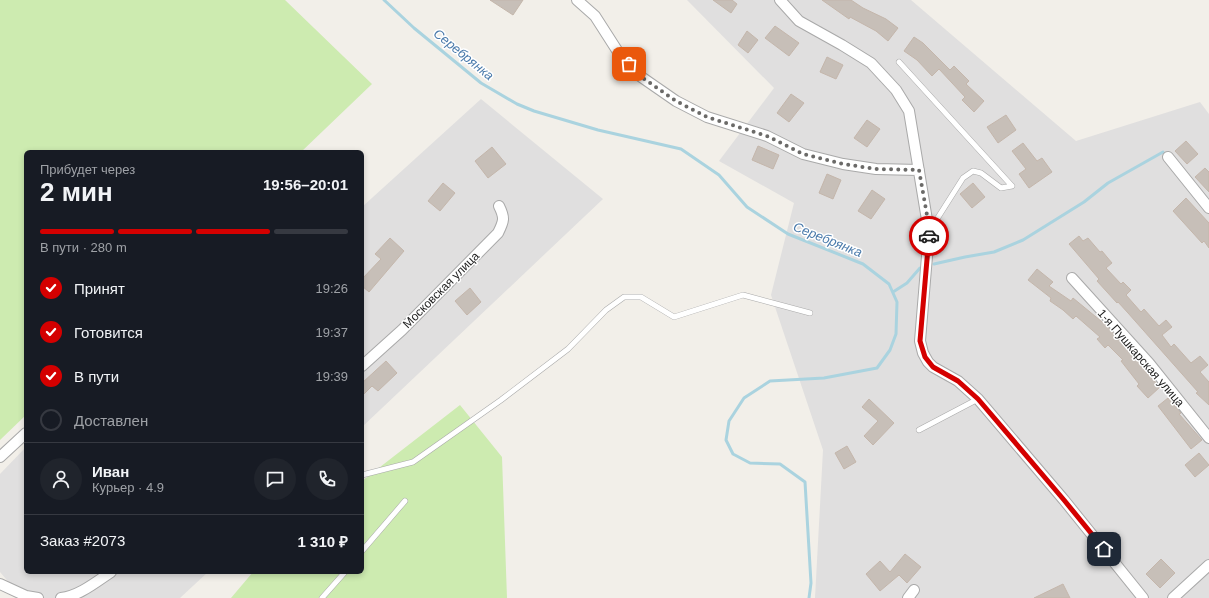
<!DOCTYPE html>
<html lang="ru">
<head>
<meta charset="utf-8">
<style>
  :root { --surface:#171b24; --page:#20242c; --text:#f1f3f6; --muted:#9ea1a6; --line:#363941; --accent:#d40000 }
  body { margin:0; font-family:Helvetica,sans-serif; background:var(--page); color:var(--text); height:100vh; display:flex; flex-direction:column; font-size:15px; white-space:nowrap }
  * { box-sizing:border-box; margin:0 }
  p { font-size:13px; color:var(--muted) }
  .icon { flex:none; width:22px; height:22px; fill:none; stroke:currentColor; stroke-width:2; stroke-linecap:round; stroke-linejoin:round }
  .map { position:relative; flex:1; overflow:hidden }
  .drawer { position:absolute; left:24px; top:150px; width:340px; height:424px; display:flex; flex-direction:column; background:var(--surface); border-radius:6px; box-shadow:0 2px 6px #0003 }
  .drawer>* { flex:none }
  .pin { position:absolute; display:grid; place-items:center; width:34px; height:34px; color:#fff; margin:-17px; border-radius:8px; box-shadow:0 2px 6px #0006 }
  .courier { position:absolute; display:grid; place-items:center; width:40px; height:40px; margin:-20px; border:3px solid #d40000; border-radius:50%; background:#fff; color:#222; box-shadow:0 1px 5px #0007 }
  .summary em { font-style:normal; font-weight:600 }
  .summary div { display:flex; flex-direction:column-reverse }
  .summary { display:flex; align-items:center; justify-content:space-between; height:68px; padding:0 16px }
  h1 { font-size:26px; font-weight:600; line-height:30px }
  .bar { display:grid; grid-template-columns:repeat(4,1fr); gap:6px 4px; align-content:center; height:48px; padding:0 16px }
  .bar i { height:5px; border-radius:3px; background:var(--line) }
  .bar .selected { background:var(--accent) }
  .bar p { grid-column:span 4 }
  .line { display:flex; align-items:center; gap:10px; padding:0 16px; border-top:1px solid var(--line) }
  .line div { flex:1 }
  .round { display:grid; place-items:center; flex:none; width:42px; height:42px; border-radius:21px; background:var(--page) }
  ol { padding:0 16px; list-style:none }
  li { display:flex; align-items:center; gap:12px; height:44px }
  li p { margin-inline-start:auto }
  li .icon { padding:4px; border-radius:50%; background:var(--accent); color:#fff; stroke-width:4 }
  li:last-child { color:var(--muted) }
  li i { width:22px; height:22px; border:2px solid var(--line); border-radius:50% }
  .map>svg:first-child { display:block }
  .residential { fill:#e0dfdf }
  .grass { fill:#cdebb0 }
  .lines { fill:none; stroke-linecap:round; stroke-linejoin:round }
  .stream { stroke:#aad3df; stroke-width:3 }
  .building { fill:#c7bfb8; stroke:#c4b6ab }
  .lane-casing { stroke:#a9a9a9; stroke-width:6 }
  .street-casing { stroke:#a9a9a9; stroke-width:12 }
  .lane { stroke:#fff; stroke-width:5 }
  .street { stroke:#fff; stroke-width:10 }
  .done { stroke:#6b6a68; stroke-width:4; stroke-dasharray:0 7.2 }
  .route { stroke:#d40000; stroke-width:5 }
  .labels { text-anchor:middle; stroke-width:3; stroke-linejoin:round; paint-order:stroke }
  .street-label { font-size:12px; fill:#222; stroke:#fff }
  .water-label { font-size:13px; font-style:italic; fill:#4a7aab; stroke:#fff }
</style>
</head>
<body>
<div class="map">
<svg width="1209" height="598" viewBox="0 0 1209 598">
  <rect width="100%" height="100%" fill="#f2efe9"/>
  <path class="residential" d="M687,0h224l165,141 124,-39 9,12v484h-394l8,-148 -52,-155 23,-92 -75,-42 55,-73z
    M481,99l122,100 -241,228v-220z
    M26,447v125h182l-28,26h-158l-22,-26v-98z"/>
  <path class="grass" d="M0,0h285l87,84 -71,68h-275v263l-26,25z
    M460,405l42,52 5,141h-276l22,-26h109v-91z"/>
  <g class="lines">
    <path class="stream" d="M384,0l30,28 67,55 36,21 17,7 64,19 83,19 38,26 28,32 41,27 75,30 26,20 8,18 -1,32 -6,16 -13,18 -53,10 -54,3 -26,17 -15,23 -3,19 7,14 17,9 30,1 25,18 6,101 -2,15
      M934,264l31,-7 29,-5 29,-12 61,-38 24,-19 55,-31
      M893,292l14,-9 13,-15"/>
  </g>
  <path class="building" d="M490,0h33l-10,15z
    M713,0h19l5,4 -6,9z
    M822,0h29l12,8 23,11 12,9 -10,13 -12,-10 -26,-14 -1,2z
    M775,26l24,17 -10,13 -24,-18z
    M747,31l11,9 -10,13 -10,-8z
    M914,37l9,6 27,27 4,-4 15,15 -3,3 18,17 -10,11 -12,-12 3,-3 -26,-28 -7,7 -15,-16 -13,-9z
    M827,57l16,8 -7,14 -16,-7z
    M791,94l13,9 -15,19 -12,-9z
    M1006,115l10,15 -18,13 -11,-16z
    M867,120l13,9 -13,18 -13,-9z
    M1186,141l12,13 -11,10 -12,-13z
    M1023,143l14,18 5,-3 10,14 -23,16 -10,-14 7,-5 -14,-18z
    M758,146l21,9 -6,14 -21,-9z
    M492,147l14,17 -18,14 -13,-17z
    M1205,168l4,4v20l-14,-15z
    M827,174l14,6 -8,19 -14,-6z
    M443,183l12,10 -15,18 -12,-10z
    M973,183l12,14 -13,11 -12,-14z
    M872,190l13,9 -14,20 -13,-8z
    M1186,198l23,25v25l-5,-7 -2,2 -29,-32z
    M1079,236l4,5 5,-3 12,14 2,-1 10,12 -6,5 15,16 2,-2 8,8 -5,5 15,17 3,-3 15,17 7,-6 6,7 -10,8 9,12 3,-3 17,19 9,-7 8,9 -8,7 9,10v23l-13,-12 2,-1 -70,-79 -10,-11 -1,1 -20,-22 2,-2 -30,-35z
    M390,238l14,13 -35,41 -7,-6v-7l19,-20 -6,-5z
    M1037,269l16,13 -4,4 22,15 2,-3 34,28 37,41 1,2 -1,1 16,17 -12,11 -11,-12 2,-2 -18,-23 2,-1 -15,-15 -3,3 -8,-9 3,-2 -24,-21 -3,3 -10,-9 -13,-9 1,-3 -23,-18z
    M470,288l11,14 -14,13 -12,-14z
    M386,361l11,12 -19,18 -6,-5 -10,10v-13z
    M1168,398l13,15 -2,1 23,26 -11,9 -33,-43z
    M869,399l25,24 -21,22 -9,-9 14,-15 -16,-14z
    M847,446l9,16 -12,7 -9,-16z
    M1199,453l10,12 -14,12 -10,-12z
    M905,554l16,13 -14,16 -8,-8 -19,16 -14,-17 14,-13 10,11z
    M1161,559l14,14 -15,15 -14,-14z
    M1063,584l7,14h-36z"/>
  <g class="lines">
    <defs>
      <path id="lane" d="M899,62l113,124
        M930,230l33,-52 10,-7 8,2 20,15 11,-2
        M919,430l59,-31
        M362,475l51,-13 88,-62 67,-51 38,-39 18,-13h17l33,20 69,-22 67,18
        M362,551l43,-50
        M322,598l23,-26"/>
      <path id="street" d="M577,0l18,16 25,39 17,19 39,27 31,16 60,19 36,18 40,10 33,5 43,1
        M780,0l19,21 43,24 29,18 25,27 13,21 20,121 -9,109 3,12 5,9 5,5 25,14 20,18 86,101 79,98
        M1168,157l41,51
        M1072,278l77,85 60,75
        M362,366l40,-36 96,-97c6,-12 7,-15 1,-27
        M0,457l26,-24
        M0,584l26,12 12,2
        M61,598c18,-2 35,-16 50,-26
        M908,598l6,-8
        M1173,598l36,-33"/>
    </defs>
    <use href="#lane" class="lane-casing"/>
    <use href="#street" class="street-casing"/>
    <use href="#lane" class="lane"/>
    <use href="#street" class="street"/>
  </g>
  <g class="lines">
    <path class="done" d="M629,64l8,10 39,27 31,16 60,19 36,18 40,10 33,5 43,1 11,62 -1,4"/>
    <path class="route" d="M929,236l-9,105 5,16 8,10 25,14 20,18 86,101 40,49"/>
  </g>
  <g class="labels">
    <g class="street-label">
      <text transform="translate(441 290) rotate(-45)" y="4">Московская улица</text>
      <text transform="translate(1141 358) rotate(49)" y="4">1-я Пушкарская улица</text>
    </g>
    <g class="water-label">
      <text transform="translate(464 54) rotate(39)" y="5">Серебрянка</text>
      <text transform="translate(828 239) rotate(22)" y="5">Серебрянка</text>
    </g>
  </g>
</svg>
<div class="pin" style="left:629px;top:64px;background:#ea580c"><svg class="icon" aria-label="bag" viewBox="0 0 24 24"><path d="M5 8h14l-1 12H6zM9 8a3 3 0 0 1 6 0"/></svg></div>
<div class="pin" style="left:1104px;top:549px;background:#1f2937"><svg class="icon" aria-label="home" viewBox="0 0 24 24"><path d="M3 11l9-7 9 7M6 9v11h12V9"/></svg></div>
<div class="courier" style="left:929px;top:236px"><svg class="icon" aria-label="car" viewBox="0 0 24 24"><path d="M5 17H2v-5l4-1 3-4h7l3 4 3 1v5h-3M9 17h6M6 11h13"/><circle cx="7" cy="17" r="2"/><circle cx="17" cy="17" r="2"/></svg></div>
<section class="drawer">
<div class="summary"><div><h1>2 мин</h1><p>Прибудет через</p></div><em>19:56–20:01</em></div>
<div class="bar"><i class="selected"></i><i class="selected"></i><i class="selected"></i><i></i><p>В пути · 280 m</p></div>
<ol>
<li><svg class="icon" aria-label="check" viewBox="0 0 24 24"><path d="M5 12l5 5 9-10"/></svg>Принят<p>19:26</p></li>
<li><svg class="icon" aria-label="check" viewBox="0 0 24 24"><path d="M5 12l5 5 9-10"/></svg>Готовится<p>19:37</p></li>
<li><svg class="icon" aria-label="check" viewBox="0 0 24 24"><path d="M5 12l5 5 9-10"/></svg>В пути<p>19:39</p></li>
<li><i></i>Доставлен</li>
</ol>
<div class="line" style="height:72px"><a class="round"><svg class="icon" aria-label="person" viewBox="0 0 24 24"><circle cx="12" cy="8" r="4"/><path d="M4 21q1-7 8-7t8 7"/></svg></a><div><b>Иван</b><p>Курьер · 4.9</p></div><a class="round"><svg class="icon" aria-label="chat" viewBox="0 0 24 24"><path d="M4 5h16v11H9l-5 4z"/></svg></a><a class="round"><svg class="icon" aria-label="phone" viewBox="0 0 24 24"><path d="M5 4h4l2 5-3 2q2 4 5 5l2-3 5 2v4C11 20 4 13 5 4z"/></svg></a></div>
<div class="line" style="height:52px"><div>Заказ #2073</div><b>1 310 ₽</b></div>
</section>
</div>
</body>
</html>
